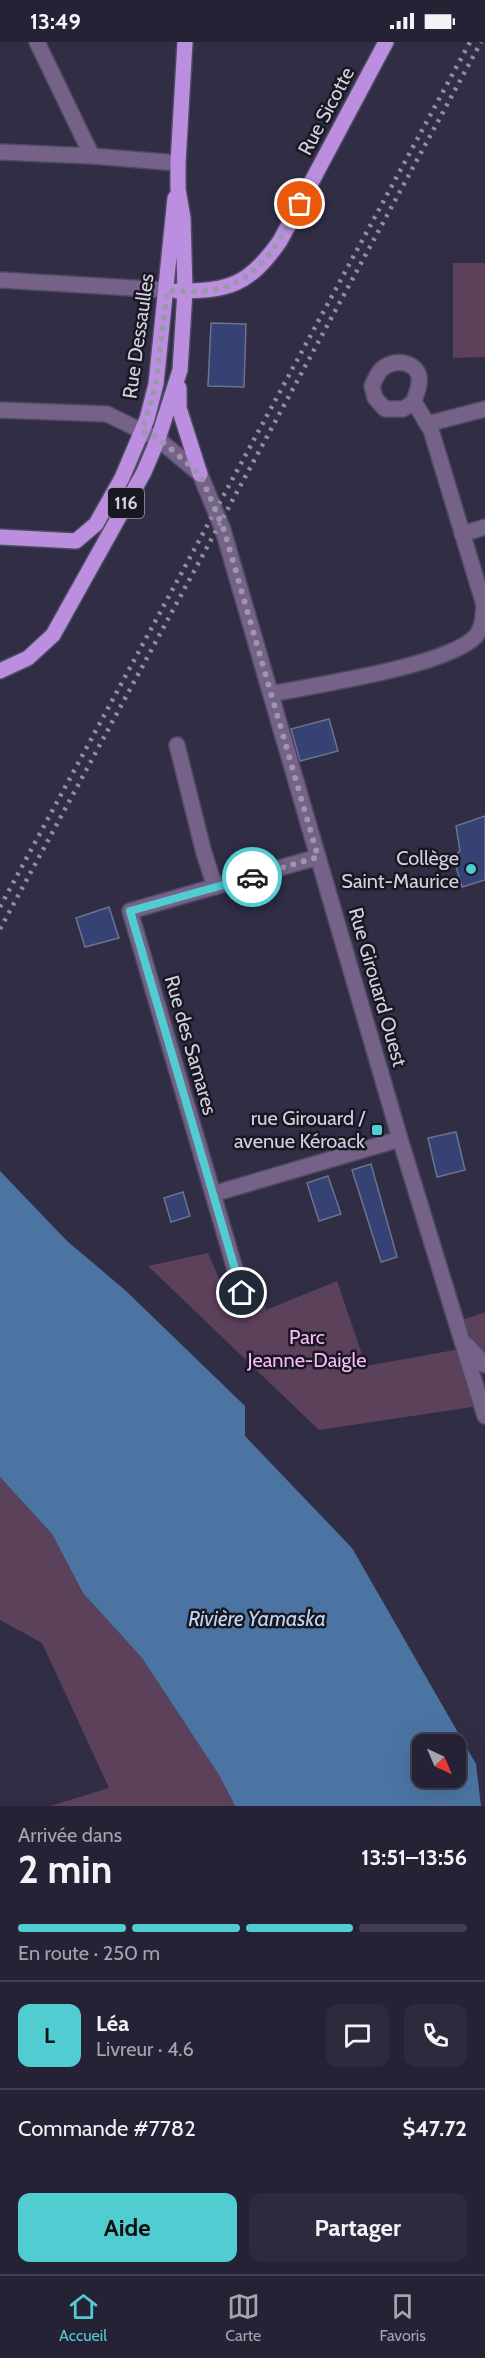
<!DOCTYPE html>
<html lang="fr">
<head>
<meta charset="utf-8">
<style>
  :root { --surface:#242234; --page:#2c2a3c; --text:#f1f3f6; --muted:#a3a4ac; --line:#413f4f; --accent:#51ccd1 }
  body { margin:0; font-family:Cabin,sans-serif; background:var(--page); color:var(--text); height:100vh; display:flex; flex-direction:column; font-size:22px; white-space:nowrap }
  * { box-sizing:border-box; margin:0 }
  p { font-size:20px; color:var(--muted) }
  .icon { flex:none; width:33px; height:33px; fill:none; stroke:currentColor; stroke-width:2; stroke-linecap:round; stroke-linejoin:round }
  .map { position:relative; height:1764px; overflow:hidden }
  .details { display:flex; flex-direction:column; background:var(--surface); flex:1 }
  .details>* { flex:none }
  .needle { width:39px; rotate:136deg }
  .controls { position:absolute; left:412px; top:1692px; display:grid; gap:12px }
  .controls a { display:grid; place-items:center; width:54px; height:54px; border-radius:12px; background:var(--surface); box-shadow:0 6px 24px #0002,0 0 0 2px var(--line); font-size:30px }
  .pin { position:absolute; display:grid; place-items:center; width:51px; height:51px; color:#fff; margin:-26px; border:3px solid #fff; border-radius:50%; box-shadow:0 2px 6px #0007 }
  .courier { position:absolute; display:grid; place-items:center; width:60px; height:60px; margin:-30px; border:4px solid #51ccd1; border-radius:50%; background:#fff; color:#222; box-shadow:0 2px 8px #0007 }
  .summary em { font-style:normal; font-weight:700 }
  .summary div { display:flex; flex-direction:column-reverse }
  .summary { display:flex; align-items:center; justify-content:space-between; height:102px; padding:0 18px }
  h1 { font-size:39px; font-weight:700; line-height:45px }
  .bar { display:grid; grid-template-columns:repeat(4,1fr); gap:9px 6px; align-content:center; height:72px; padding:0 18px }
  .bar i { height:8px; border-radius:4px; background:var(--line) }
  .bar .active { background:var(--accent) }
  .bar p { grid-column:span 4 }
  .line { display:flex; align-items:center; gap:15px; padding:0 18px; border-top:2px solid var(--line) }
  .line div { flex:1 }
  .round { display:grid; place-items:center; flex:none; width:63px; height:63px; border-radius:12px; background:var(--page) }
  .action { display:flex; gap:12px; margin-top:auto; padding:12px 18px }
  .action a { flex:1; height:69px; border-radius:12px; background:var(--accent); color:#111; font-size:24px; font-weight:700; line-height:69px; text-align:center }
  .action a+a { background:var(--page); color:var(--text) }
  .status { display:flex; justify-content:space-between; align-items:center; height:42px; padding:0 30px; background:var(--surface); direction:ltr }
  .status svg { height:16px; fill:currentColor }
  .tab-bar { display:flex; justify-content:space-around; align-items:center; height:84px; border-top:2px solid var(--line); background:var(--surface); font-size:16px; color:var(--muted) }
  .tab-bar a { display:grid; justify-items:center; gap:3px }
  .tab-bar .active { color:var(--accent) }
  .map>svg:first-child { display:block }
  .green { fill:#5b415a }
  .water { fill:#4c74a3; fill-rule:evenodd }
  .building { fill:#364274; stroke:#6b738e; stroke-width:1.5 }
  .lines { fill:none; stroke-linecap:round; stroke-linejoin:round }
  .minor-casing { stroke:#4d4b61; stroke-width:18 }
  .major-casing { stroke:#4d4b61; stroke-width:18 }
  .minor { stroke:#766188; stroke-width:15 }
  .major { stroke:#bb8ee0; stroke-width:15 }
  .rail { stroke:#918ea2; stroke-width:4.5; stroke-dasharray:3 6; stroke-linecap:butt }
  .done { stroke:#9a98aa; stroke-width:6; stroke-dasharray:0 10.8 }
  .route { stroke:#51ccd1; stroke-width:8 }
  .poi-dot { fill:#51ccd1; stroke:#181722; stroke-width:2 }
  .labels { text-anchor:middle; stroke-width:5; stroke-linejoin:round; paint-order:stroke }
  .shield { fill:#181722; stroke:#9b99a8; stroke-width:1.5 }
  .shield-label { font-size:18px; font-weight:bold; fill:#d3d1e1 }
  .street-label { font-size:20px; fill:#d3d1e1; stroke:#181722 }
  .poi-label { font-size:20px; fill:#d3d1e1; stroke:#181722; text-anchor:end }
  .park-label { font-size:20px; fill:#fdb9fc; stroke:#181722 }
  .water-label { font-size:21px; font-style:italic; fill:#bfd6f3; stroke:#181722 }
</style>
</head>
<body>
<div class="status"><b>13:49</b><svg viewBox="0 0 49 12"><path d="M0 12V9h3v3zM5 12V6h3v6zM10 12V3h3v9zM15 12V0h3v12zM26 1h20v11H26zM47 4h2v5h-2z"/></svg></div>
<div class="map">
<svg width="485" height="1764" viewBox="0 0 485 1764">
  <rect width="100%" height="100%" fill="#302d45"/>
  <path class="green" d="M453,221h32v94l-32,1z
    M208,1211l13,30 35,-11 10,38 71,-29 29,85 94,-17 25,57v19l-6,-19 -160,24 -171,-164z
    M485,1270v44l-14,-18 -8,-18z
    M0,1435l52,57 31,59 59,65 77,117 16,31h-185l59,-18 -67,-145 -42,-23z"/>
  <path class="water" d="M0,1129l67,70 58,49 120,116v30l107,112 124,216 5,42h-246l-16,-31 -77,-117 -59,-65 -31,-59 -52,-57zM423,1702h33v34h-33z"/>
  <path class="building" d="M211,281l35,1 -2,63 -36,-1z
    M329,677l9,32 -38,10 -9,-32z
    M485,774v64l-23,7 -9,-30 7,-6 -4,-25z
    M109,865l10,31 -34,9 -9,-29z
    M456,1090l9,38 -28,7 -9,-39z
    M371,1122l26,93 -16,5 -29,-92z
    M328,1134l13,38 -22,7 -12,-38z
    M183,1150l7,24 -19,6 -7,-24z"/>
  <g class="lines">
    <defs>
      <path id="minor" d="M37,0l55,114
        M0,110l92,4 86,7
        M0,238l167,10
        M0,368l107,4 51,25 42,35 23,56 177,609 85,277
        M427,382l58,-15
        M462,492l23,-7
        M271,652c44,-9 177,-28 205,-58 7,-9 7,-20 8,-31l-53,-175 -17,-28c1,-6 5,-13 5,-19 3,-21 -24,-26 -37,-14 -5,4 -7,11 -10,17l3,12 10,11h18l11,-7
        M177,703l27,108 11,34
        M213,1152l187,-55
        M242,1251l-112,-382 188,-54
        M467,1303l18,20"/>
      <path id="major" d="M177,249c53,0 72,-6 103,-50l106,-199
        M179,346v20l21,66
        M0,495l76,4
        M76,499l20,-17 26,-46 25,-59 9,-35 19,-186
        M0,629l28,-13 25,-23 91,-163 14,-33 22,-69 5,-79 -2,-73 -5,-29v-26l7,-121"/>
    </defs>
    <use href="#minor" class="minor-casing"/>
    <use href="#major" class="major-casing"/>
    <use href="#minor" class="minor"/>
    <use href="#major" class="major"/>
    <path class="rail" d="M0,865l470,-865
      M0,887l481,-887"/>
  </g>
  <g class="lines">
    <path class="done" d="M252,835l66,-20 -94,-327 -24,-56 -42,-36 -16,-7 14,-47 11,-93c16,0 35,2 51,-2 44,-11 62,-49 82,-85"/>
    <path class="route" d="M242,1251l-112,-382 122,-34"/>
  </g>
  <g class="poi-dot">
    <circle cx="471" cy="827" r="6"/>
    <rect x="371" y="1082" width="12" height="12" rx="3"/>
  </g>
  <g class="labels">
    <rect class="shield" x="108" y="446" width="36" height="30" rx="4.5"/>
    <g class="shield-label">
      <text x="126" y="467">116</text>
    </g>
    <g class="street-label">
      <text transform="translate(326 69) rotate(-62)" y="7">Rue Sicotte</text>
      <text transform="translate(138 294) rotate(-82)" y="7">Rue Dessaulles</text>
      <text transform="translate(378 945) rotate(74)" y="7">Rue Girouard Ouest</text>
      <text transform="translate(191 1003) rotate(74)" y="7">Rue des Samares</text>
    </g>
    <g class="poi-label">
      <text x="459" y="823">Collège<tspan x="459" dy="23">Saint-Maurice</tspan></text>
      <text x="365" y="1083">rue Girouard /<tspan x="365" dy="23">avenue Kéroack</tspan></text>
    </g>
    <g class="park-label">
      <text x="307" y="1302">Parc<tspan x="307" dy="23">Jeanne-Daigle</tspan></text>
    </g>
    <g class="water-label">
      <text x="257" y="1584">Rivière Yamaska</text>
    </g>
  </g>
</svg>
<div class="controls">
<a><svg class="needle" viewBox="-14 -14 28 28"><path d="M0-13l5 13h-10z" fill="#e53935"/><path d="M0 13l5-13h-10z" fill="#a3a4ac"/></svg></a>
</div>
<div class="pin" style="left:300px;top:162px;background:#ea580c"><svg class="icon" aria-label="bag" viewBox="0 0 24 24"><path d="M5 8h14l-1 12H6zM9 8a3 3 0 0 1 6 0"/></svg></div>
<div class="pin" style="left:242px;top:1251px;background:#1f2937"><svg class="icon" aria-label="home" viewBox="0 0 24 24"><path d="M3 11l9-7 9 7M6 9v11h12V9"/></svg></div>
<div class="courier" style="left:252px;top:835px"><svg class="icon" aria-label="car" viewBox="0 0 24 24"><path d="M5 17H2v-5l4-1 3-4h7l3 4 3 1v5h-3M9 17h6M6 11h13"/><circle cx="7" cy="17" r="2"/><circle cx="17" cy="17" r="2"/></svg></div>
</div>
<section class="details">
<div class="summary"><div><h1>2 min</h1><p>Arrivée dans</p></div><em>13:51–13:56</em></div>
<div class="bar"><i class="active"></i><i class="active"></i><i class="active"></i><i></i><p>En route · 250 m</p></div>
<div class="line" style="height:108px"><b class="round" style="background:var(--accent);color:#111">L</b><div><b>Léa</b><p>Livreur · 4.6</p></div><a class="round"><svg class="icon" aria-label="chat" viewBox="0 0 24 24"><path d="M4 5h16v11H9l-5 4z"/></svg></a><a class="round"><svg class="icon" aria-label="phone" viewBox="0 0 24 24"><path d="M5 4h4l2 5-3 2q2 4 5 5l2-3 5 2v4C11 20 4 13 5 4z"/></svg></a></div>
<div class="line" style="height:78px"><div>Commande #7782</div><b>$47.72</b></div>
<div class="action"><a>Aide</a><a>Partager</a></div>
</section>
<nav class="tab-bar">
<a class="active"><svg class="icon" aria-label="home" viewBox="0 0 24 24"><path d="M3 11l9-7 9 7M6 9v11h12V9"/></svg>Accueil</a>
<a><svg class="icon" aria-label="map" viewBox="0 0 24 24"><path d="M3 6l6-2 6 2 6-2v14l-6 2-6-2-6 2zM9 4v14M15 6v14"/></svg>Carte</a>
<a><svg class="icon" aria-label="saved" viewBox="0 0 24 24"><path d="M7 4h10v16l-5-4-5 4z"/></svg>Favoris</a>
</nav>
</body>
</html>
